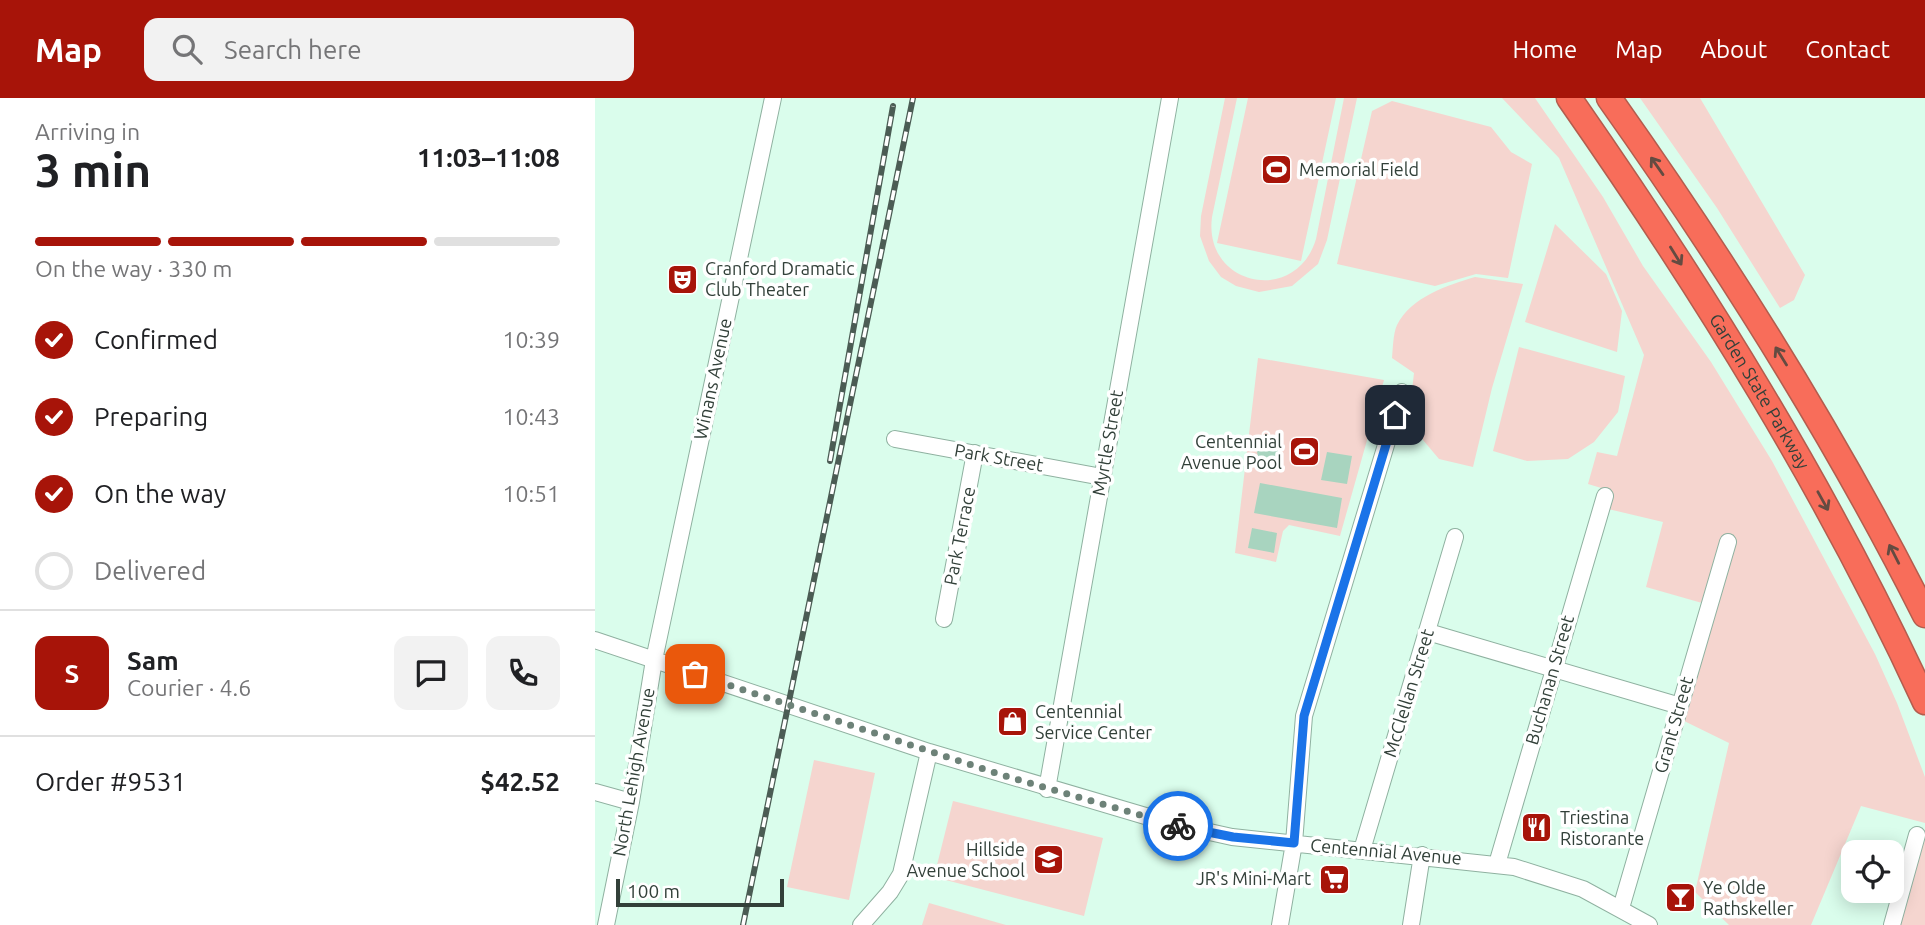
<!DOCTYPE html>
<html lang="en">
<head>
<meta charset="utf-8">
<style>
  :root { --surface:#fff; --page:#f2f2f2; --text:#202124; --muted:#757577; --line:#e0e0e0; --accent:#a71409 }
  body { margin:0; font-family:Ubuntu,sans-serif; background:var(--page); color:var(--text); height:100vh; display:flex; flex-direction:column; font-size:26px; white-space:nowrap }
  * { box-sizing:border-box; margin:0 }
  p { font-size:23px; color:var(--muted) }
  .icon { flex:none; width:38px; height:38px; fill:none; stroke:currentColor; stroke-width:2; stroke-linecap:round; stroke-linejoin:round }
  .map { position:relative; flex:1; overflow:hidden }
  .sheet { display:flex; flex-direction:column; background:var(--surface); width:595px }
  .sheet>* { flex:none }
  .fabs { position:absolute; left:1246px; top:742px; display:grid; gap:14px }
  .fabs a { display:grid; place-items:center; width:63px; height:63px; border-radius:14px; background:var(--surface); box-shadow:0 4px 18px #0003; font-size:35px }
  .scale { position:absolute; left:21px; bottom:18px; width:168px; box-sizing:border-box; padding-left:7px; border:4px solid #324039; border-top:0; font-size:19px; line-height:24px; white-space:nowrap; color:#324039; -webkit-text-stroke:5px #fff; paint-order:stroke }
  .pin { position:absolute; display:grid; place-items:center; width:60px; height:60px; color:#fff; margin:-30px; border-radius:14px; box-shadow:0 4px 10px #0006 }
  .courier { position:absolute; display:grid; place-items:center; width:70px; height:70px; margin:-35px; border:5px solid #1a73e8; border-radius:50%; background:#fff; color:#222; box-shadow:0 2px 9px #0007 }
  .head em { font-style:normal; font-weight:700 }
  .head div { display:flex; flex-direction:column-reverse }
  .head { display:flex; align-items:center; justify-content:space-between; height:119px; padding:0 35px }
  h1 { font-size:46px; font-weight:700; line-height:52px }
  .bar { display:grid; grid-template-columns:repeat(4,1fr); gap:10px 7px; align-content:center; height:84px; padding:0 35px }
  .bar i { height:9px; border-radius:5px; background:var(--line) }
  .bar .selected { background:var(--accent) }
  .bar p { grid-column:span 4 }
  .line { display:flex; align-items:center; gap:18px; padding:0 35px; border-top:2px solid var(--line) }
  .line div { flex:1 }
  .round { display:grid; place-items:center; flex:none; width:74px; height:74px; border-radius:14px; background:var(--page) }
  ol { padding:0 35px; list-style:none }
  li { display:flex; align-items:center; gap:21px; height:77px }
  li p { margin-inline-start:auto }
  li .icon { padding:7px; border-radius:50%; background:var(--accent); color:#fff; stroke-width:4 }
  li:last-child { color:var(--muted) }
  li i { width:38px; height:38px; border:4px solid var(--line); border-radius:50% }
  header { display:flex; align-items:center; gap:42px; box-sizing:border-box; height:98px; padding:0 35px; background:var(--accent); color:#fff }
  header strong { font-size:33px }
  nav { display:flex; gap:38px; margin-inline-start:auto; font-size:24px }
  .search { width:490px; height:63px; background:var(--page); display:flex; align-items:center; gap:18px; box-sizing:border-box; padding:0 24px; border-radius:14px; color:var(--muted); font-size:26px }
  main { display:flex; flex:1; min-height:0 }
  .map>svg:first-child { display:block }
  .green { fill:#f5d5cf }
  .water { fill:#a8d4bf }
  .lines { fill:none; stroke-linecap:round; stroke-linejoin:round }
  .minor-casing { stroke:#8fb1a0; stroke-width:18 }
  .highway-casing { stroke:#b35d4e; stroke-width:27 }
  .minor { stroke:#fff; stroke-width:16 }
  .highway { stroke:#f86d5a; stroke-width:24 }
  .rail-casing { stroke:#4b5c54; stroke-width:6 }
  .rail { stroke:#fff; stroke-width:3.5; stroke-dasharray:10; stroke-linecap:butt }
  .oneway { stroke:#644b41 }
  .done { stroke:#6d8278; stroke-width:7; stroke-dasharray:0 12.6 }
  .route { stroke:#1a73e8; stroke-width:9 }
  .labels { text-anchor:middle; stroke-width:7; stroke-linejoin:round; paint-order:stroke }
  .poi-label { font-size:18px; fill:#324039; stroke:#fff; text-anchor:start }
  .street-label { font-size:18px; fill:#324039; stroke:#fff }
</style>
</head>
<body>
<header>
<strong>Map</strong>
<div class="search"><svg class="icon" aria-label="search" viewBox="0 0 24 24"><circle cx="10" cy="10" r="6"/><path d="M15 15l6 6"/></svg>Search here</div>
<nav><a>Home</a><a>Map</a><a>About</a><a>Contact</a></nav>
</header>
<main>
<section class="sheet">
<div class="head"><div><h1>3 min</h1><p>Arriving in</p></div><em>11:03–11:08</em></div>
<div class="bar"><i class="selected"></i><i class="selected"></i><i class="selected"></i><i></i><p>On the way · 330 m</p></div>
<ol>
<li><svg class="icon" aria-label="check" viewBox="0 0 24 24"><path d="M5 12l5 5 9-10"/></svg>Confirmed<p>10:39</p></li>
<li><svg class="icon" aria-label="check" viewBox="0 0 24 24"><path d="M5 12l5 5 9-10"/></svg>Preparing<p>10:43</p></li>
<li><svg class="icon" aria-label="check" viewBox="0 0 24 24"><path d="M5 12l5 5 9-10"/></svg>On the way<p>10:51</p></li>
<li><i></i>Delivered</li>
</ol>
<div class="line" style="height:126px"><b class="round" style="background:var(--accent);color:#fff">S</b><div><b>Sam</b><p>Courier · 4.6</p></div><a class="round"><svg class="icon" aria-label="chat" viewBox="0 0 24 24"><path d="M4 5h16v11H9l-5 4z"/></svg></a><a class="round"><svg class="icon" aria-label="phone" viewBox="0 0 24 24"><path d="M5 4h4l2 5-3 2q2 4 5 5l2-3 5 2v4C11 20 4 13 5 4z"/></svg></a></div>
<div class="line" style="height:91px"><div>Order #9531</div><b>$42.52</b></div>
</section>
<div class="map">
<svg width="1330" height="827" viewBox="0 0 1330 827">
  <rect width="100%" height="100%" fill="#dafdec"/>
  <path class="green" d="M630,0h12l-25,119c-9,69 84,89 104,22l28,-141h13l-30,142 -9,24 -26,22 -33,6 -23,-6 -15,-9 -12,-16 -9,-25 1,-20z
    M653,0h88l-35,163 -84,-18z
    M907,0h33l68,99 40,69 68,96 61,99 103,193 22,49 28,74v46l-64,-17 -50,119h-82l-34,-33 34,-149 -51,-25 31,-113 -63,-18 17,-65 -59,-14 4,-18 -20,-6 9,-32 20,4 27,-101 -85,-197z
    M1045,0h60l105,177 -11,25 -14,8 -63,-100z
    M797,3l99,26 20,25 21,12 -24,114 -32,-4 -41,12 -98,-22 35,-153z
    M960,126l51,50 16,37 -5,41 -92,-30z
    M880,179l48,7 -31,104 -19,79 -34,-8 -16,-19 -13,-32 4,-35 -22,-15c1,-10 1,-24 5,-33 14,-28 51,-40 78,-48z
    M924,249l106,29 -7,36 -24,30 -26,17 -41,2 -34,-10z
    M663,260l126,22 -44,156 -51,-11 -6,6 -7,31 -41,-9z
    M219,662l61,13 -26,127 -62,-13z
    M358,703l150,37 -19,78 -150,-39z
    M1330,731v96h-29z
    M334,805l77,22h-84z"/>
  <path class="water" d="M662 353a11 11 0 1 1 22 0a11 11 0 1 1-22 0Z
    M732,354l25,4 -5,28 -26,-4z
    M665,385l82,15 -5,30 -83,-15z
    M657,430l25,5 -3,20 -26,-5z"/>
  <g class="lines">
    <defs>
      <path id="minor" d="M300,341l207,38
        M349,521l31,-166
        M833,534l252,74
        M0,542l334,112 240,71 63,14 282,30 69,22 66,36
        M452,691l123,-691
        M0,694l36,10
        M767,752l93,-313
        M902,766l108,-368
        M1026,810l107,-366
        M11,827l25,-123 23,-142 119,-562
        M266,827l29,-33 11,-18 28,-122
        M685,827l14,-82 10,-127 98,-324
        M816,827l11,-70
        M1297,827l25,-90"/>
      <g id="highway">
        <path id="s1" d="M974,0c134,192 258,391 356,604"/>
        <path d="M1014,0c117,165 225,336 316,517"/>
      </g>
    </defs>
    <use href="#minor" class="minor-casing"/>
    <use href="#highway" class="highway-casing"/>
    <use href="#minor" class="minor"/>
    <use href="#highway" class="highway"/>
    <defs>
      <path id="rail" d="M235,363l63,-355
        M148,827l170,-827"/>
    </defs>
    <use href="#rail" class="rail-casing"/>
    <use href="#rail" class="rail"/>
  </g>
  <defs><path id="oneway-shaft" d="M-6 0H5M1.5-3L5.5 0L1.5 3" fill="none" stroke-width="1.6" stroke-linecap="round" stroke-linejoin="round" transform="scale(1.75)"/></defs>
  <g class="oneway">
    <use href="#oneway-shaft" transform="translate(1062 68) rotate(-125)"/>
    <use href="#oneway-shaft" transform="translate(1081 158) rotate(58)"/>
    <use href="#oneway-shaft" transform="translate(1186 258) rotate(-122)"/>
    <use href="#oneway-shaft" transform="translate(1228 403) rotate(61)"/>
    <use href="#oneway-shaft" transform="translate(1299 456) rotate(-117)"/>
  </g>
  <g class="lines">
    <path class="done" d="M100,576l307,101 176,51"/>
    <path class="route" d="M583,728l55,11 61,6 10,-127 91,-301"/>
  </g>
  <defs>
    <symbol id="stadium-square" viewBox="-11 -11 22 22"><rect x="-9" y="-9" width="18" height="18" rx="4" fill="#a71409" stroke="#fff"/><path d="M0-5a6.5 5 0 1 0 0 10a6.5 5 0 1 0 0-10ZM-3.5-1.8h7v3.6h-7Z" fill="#fff"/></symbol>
    <symbol id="theatre-square" viewBox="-11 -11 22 22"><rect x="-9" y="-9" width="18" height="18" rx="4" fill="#a71409" stroke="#fff"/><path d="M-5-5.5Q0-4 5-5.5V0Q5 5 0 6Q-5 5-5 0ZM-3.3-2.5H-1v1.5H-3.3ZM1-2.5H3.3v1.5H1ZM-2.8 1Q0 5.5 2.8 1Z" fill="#fff"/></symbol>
    <symbol id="shop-square" viewBox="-11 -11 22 22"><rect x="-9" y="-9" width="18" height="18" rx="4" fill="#a71409" stroke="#fff"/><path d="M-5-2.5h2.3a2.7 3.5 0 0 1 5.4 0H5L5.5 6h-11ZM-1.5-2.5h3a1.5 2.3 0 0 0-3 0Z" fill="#fff"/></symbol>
    <symbol id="restaurant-square" viewBox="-11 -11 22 22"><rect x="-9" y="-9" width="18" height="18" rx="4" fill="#a71409" stroke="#fff"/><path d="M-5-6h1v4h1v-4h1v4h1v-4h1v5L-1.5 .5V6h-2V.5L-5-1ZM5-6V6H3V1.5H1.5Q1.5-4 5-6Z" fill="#fff"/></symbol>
    <symbol id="school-square" viewBox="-11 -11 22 22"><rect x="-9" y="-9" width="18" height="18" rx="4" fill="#a71409" stroke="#fff"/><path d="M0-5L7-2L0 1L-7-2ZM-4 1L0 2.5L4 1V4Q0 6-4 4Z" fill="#fff"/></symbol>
    <symbol id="supermarket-square" viewBox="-11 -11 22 22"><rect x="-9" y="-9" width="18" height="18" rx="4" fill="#a71409" stroke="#fff"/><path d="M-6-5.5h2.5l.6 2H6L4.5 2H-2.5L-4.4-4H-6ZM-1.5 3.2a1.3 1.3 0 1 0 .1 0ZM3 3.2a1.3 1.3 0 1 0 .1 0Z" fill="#fff"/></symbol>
    <symbol id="bar-square" viewBox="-11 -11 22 22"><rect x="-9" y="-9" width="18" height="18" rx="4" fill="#a71409" stroke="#fff"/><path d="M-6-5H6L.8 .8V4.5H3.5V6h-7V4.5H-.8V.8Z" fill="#fff"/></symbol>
  </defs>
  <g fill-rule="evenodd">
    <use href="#stadium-square" x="664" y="54" width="35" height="35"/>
    <use href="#theatre-square" x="70" y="164" width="35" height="35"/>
    <use href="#stadium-square" x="692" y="336" width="35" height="35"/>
    <use href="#shop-square" x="400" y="606" width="35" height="35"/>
    <use href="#restaurant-square" x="924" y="712" width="35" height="35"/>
    <use href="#school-square" x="436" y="744" width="35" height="35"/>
    <use href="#supermarket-square" x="722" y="764" width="35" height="35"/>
    <use href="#bar-square" x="1068" y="782" width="35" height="35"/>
  </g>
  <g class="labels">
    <g class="poi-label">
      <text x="704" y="78">Memorial Field</text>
      <text x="110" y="177">Cranford Dramatic<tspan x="110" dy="21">Club Theater</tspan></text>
      <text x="687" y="350" text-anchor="end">Centennial<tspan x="687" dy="21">Avenue Pool</tspan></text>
      <text x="440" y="620">Centennial<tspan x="440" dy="21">Service Center</tspan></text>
      <text x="965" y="726">Triestina<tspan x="965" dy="21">Ristorante</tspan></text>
      <text x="430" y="758" text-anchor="end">Hillside<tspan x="430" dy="21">Avenue School</tspan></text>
      <text x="716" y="787" text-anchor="end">JR's Mini-Mart</text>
      <text x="1108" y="796">Ye Olde<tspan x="1108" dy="21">Rathskeller</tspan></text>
    </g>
    <g class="street-label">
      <text transform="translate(118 281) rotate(-78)" y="6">Winans Avenue</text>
      <text dy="6" stroke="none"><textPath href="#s1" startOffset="350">Garden State Parkway</textPath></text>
      <text transform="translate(513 345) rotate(-80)" y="6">Myrtle Street</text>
      <text transform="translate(404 360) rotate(10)" y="6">Park Street</text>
      <text transform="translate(365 438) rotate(-79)" y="6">Park Terrace</text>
      <text transform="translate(955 582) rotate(-74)" y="6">Buchanan Street</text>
      <text transform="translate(814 595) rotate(-73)" y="6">McClellan Street</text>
      <text transform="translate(1079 627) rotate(-74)" y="6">Grant Street</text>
      <text transform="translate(39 674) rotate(-80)" y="6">North Lehigh Avenue</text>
      <text transform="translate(791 754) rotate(5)" y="6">Centennial Avenue</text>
    </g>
  </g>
</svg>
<div class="fabs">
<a><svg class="icon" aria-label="locate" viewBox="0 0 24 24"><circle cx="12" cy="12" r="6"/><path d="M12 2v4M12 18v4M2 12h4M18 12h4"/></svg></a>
</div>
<div class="scale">100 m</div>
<div class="pin" style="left:100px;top:576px;background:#ea580c"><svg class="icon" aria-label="bag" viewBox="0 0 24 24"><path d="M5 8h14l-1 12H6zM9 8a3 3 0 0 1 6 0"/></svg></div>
<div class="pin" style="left:800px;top:317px;background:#1f2937"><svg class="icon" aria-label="home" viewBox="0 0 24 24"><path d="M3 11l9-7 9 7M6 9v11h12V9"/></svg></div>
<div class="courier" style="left:583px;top:728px"><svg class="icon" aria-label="bike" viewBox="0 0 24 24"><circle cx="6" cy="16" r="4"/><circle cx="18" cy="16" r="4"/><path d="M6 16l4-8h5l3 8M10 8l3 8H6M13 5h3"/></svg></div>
</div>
</main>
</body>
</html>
